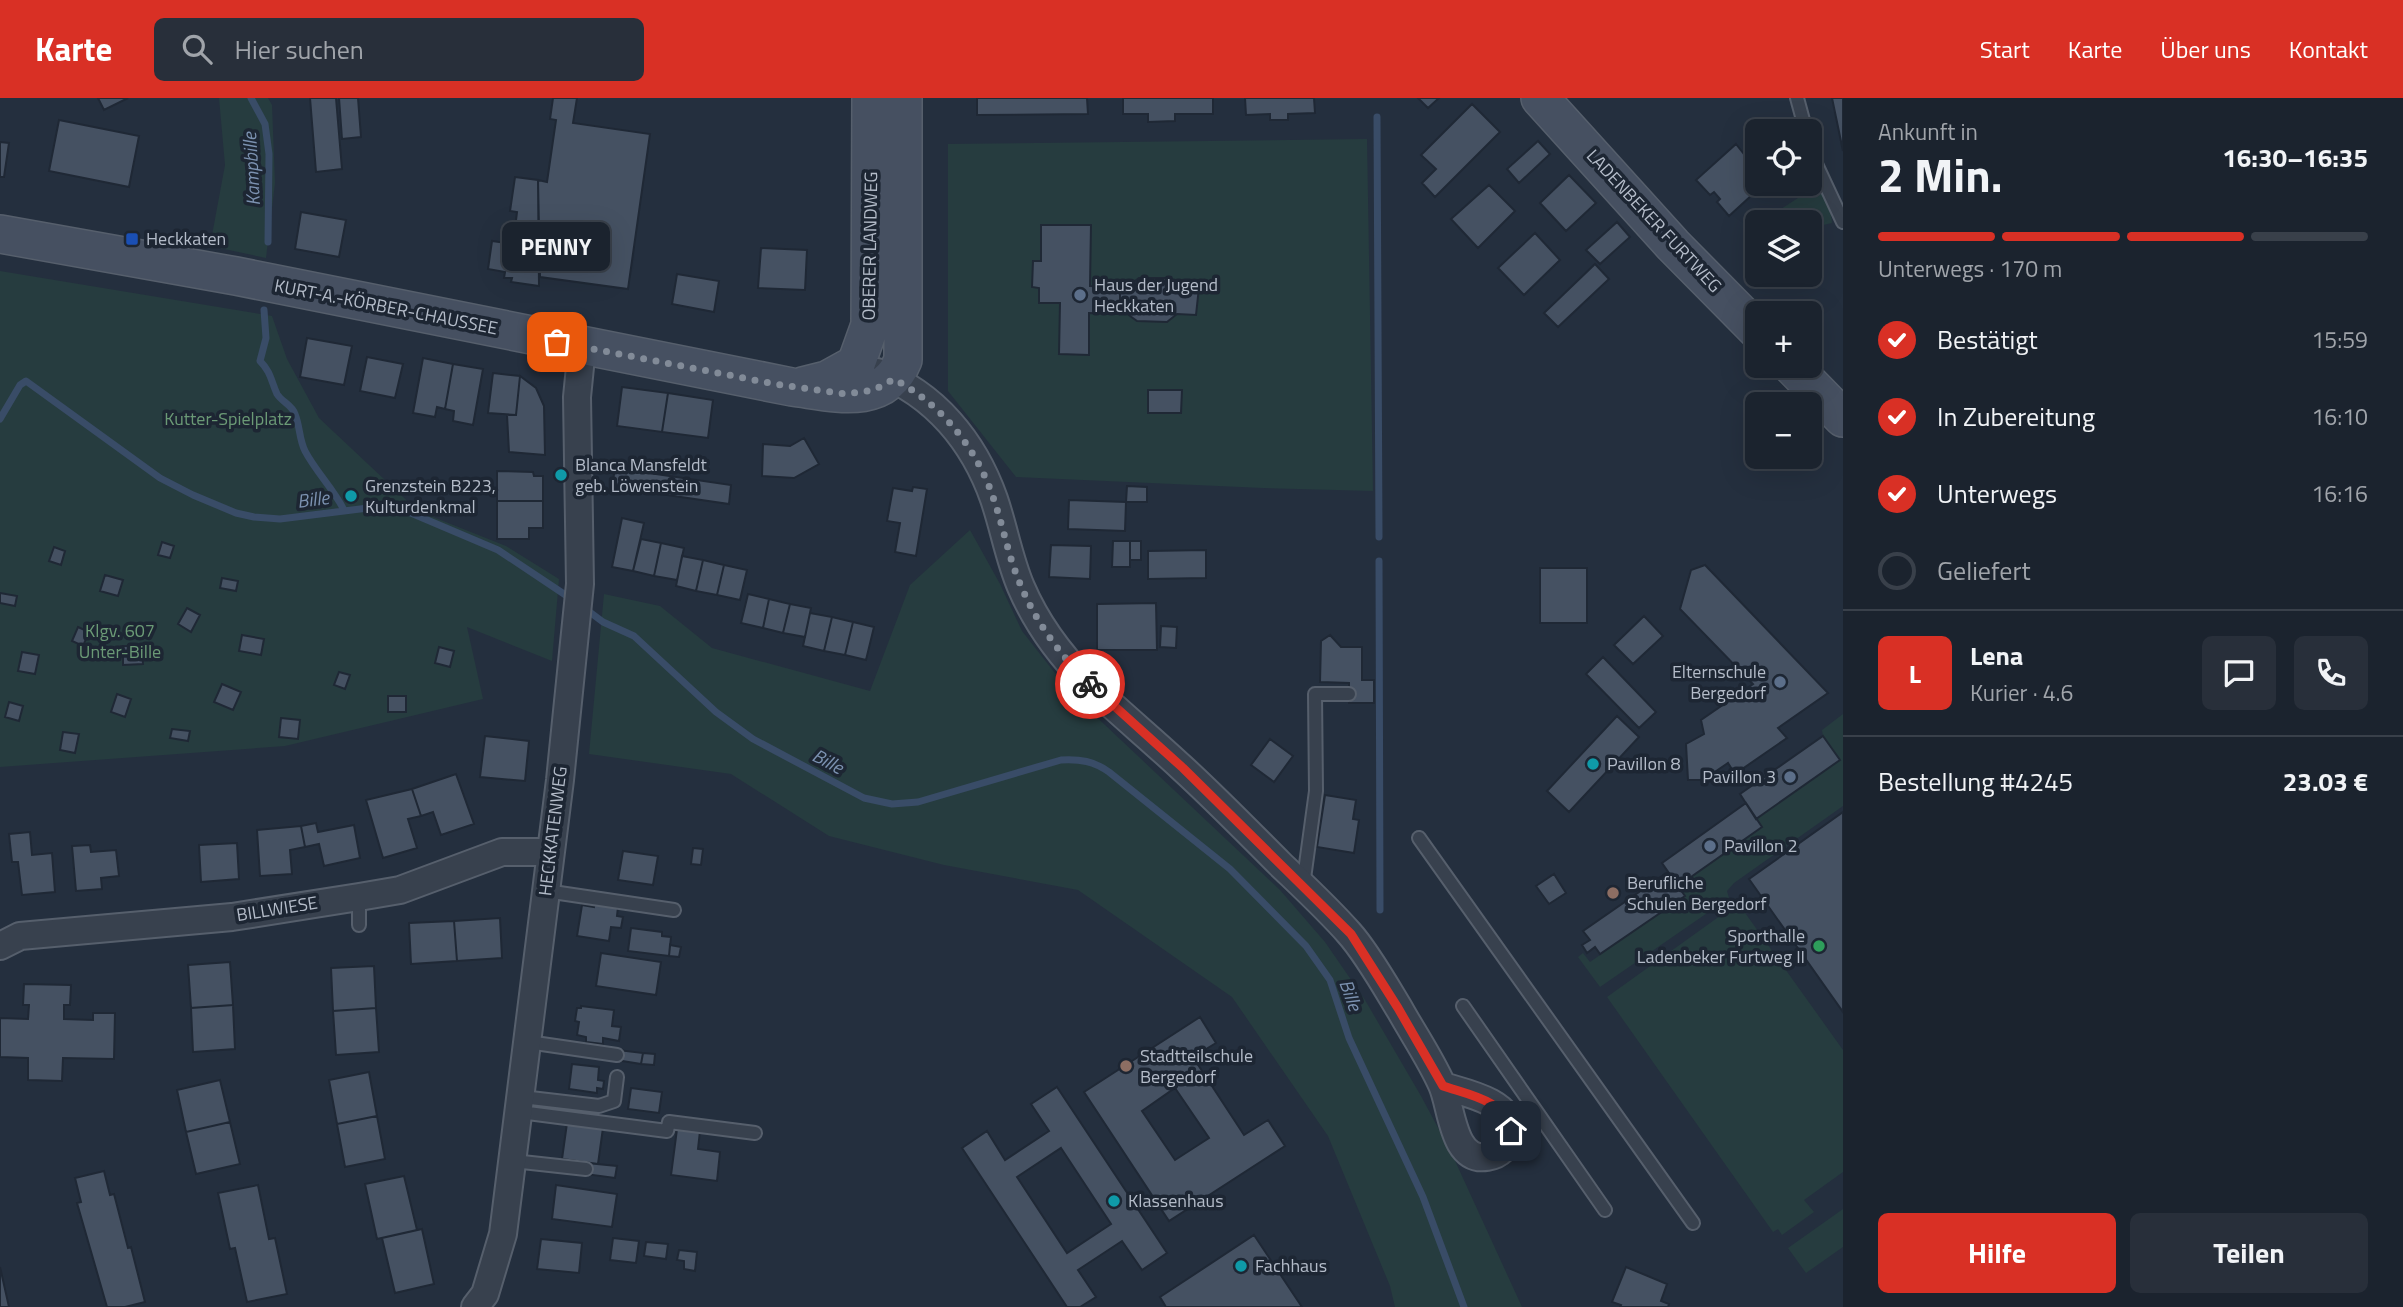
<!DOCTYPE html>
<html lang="de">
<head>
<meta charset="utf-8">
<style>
  :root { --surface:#1b232e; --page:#282f3a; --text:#f1f3f6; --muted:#a0a4aa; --line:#39404a; --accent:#d93025 }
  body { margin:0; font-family:"Titillium Web",sans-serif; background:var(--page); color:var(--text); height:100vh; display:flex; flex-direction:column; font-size:26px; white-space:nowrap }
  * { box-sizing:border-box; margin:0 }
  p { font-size:23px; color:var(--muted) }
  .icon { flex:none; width:38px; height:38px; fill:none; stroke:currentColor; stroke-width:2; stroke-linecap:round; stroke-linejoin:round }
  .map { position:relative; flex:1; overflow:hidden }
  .sheet { display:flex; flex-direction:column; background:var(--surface); width:560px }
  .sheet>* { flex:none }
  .fabs { position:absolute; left:1745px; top:21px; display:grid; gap:14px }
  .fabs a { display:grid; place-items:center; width:77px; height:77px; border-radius:10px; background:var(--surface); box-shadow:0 7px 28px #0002,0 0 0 2px var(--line); font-size:35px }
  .pin { position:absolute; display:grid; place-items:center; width:60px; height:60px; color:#fff; margin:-30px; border-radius:14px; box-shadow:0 4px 10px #0006 }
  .courier { position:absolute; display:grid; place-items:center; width:70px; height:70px; margin:-35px; border:5px solid #d93025; border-radius:50%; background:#fff; color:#222; box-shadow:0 2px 9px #0007 }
  .bubble { position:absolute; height:49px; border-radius:10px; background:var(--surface); box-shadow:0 7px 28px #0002,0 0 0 2px var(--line); font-size:23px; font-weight:700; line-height:49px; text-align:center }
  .summary em { font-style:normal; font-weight:700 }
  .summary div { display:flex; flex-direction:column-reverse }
  .summary { display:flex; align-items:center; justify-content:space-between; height:119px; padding:0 35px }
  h1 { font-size:46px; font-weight:700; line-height:52px }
  .bar { display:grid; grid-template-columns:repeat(4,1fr); gap:10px 7px; align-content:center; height:84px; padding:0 35px }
  .bar i { height:9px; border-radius:5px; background:var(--line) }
  .bar .selected { background:var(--accent) }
  .bar p { grid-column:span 4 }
  .line { display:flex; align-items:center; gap:18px; padding:0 35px; border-top:2px solid var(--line) }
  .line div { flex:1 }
  .round { display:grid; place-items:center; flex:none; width:74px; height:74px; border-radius:10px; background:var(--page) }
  ol { padding:0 35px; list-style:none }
  li { display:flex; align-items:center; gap:21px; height:77px }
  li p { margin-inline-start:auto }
  li .icon { padding:7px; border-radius:50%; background:var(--accent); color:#fff; stroke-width:4 }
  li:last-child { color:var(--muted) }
  li i { width:38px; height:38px; border:4px solid var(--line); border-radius:50% }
  .primary-button { display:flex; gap:14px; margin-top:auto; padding:14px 35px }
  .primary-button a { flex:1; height:80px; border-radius:10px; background:var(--accent); color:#fff; font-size:28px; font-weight:700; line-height:80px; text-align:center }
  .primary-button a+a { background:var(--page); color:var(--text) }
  header { display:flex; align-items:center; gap:42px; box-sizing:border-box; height:98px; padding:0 35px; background:var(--accent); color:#fff }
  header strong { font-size:33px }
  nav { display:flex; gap:38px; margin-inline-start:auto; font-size:24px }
  .search { width:490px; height:63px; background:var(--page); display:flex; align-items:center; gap:18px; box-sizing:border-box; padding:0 24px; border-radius:10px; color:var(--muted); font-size:26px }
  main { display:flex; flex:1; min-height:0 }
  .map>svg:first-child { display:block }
  .green { fill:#263c3f }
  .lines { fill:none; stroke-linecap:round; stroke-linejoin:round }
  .stream { stroke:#394c67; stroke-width:7 }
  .building { fill:#455162; stroke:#1f2835; stroke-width:2; fill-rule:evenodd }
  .lane-casing { stroke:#565f6c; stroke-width:16 }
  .street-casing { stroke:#565f6c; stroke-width:30 }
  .secondary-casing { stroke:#565f6c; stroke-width:40 }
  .lane { stroke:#38414e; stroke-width:12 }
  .street { stroke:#38414e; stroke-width:26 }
  .secondary { stroke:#465061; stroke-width:37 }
  .done { stroke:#828b98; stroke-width:7; stroke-dasharray:0 12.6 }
  .route { stroke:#d93025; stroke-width:9 }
  .transit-dot { fill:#1a4fb4; stroke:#1d2633; stroke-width:2.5 }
  .service-dot { fill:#5c6f8a; stroke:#1d2633; stroke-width:2.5 }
  .culture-dot { fill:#0f9aa8; stroke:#1d2633; stroke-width:2.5 }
  .education-dot { fill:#8d6e63; stroke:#1d2633; stroke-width:2.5 }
  .leisure-dot { fill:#2e9e5b; stroke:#1d2633; stroke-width:2.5 }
  .labels { text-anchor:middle; stroke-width:7; stroke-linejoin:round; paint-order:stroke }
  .street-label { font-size:18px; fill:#b4bcc9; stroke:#1d2633 }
  .poi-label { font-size:18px; fill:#b4bcc9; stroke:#1d2633; text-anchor:start }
  .park-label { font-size:18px; fill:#6b9a76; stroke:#1d2633 }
  .water-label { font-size:19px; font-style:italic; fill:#7c92b1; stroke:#1d2633 }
</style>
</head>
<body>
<header>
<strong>Karte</strong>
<div class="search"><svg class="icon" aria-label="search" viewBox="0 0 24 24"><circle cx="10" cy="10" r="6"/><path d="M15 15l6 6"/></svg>Hier suchen</div>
<nav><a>Start</a><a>Karte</a><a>Über uns</a><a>Kontakt</a></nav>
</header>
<main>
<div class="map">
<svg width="1843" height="1209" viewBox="0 0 1843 1209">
  <rect width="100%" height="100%" fill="#242f3e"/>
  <path class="green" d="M219,0h49l4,7 3,78 -9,75 -56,-12 15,-81z
    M1367,41l6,352 -110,-3 -247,-11 -68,-86v-247z
    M1823,93l7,14 2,18 -22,5v-6c-17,0 -23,4 -29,-13l17,-11z
    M0,173l272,45 15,43 32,59 99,93 88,35 53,33 -7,82 -85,-34 16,72 -198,47 -285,21z
    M970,432l30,54 22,47 47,60 211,199 45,52 40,58 56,96 30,56 71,155h-127l-5,-21 -62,-150 -96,-139 -154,-107 -134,-25 -115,-29 -98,-62 -142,-20 15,-160 56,12 52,42 158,43 40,-106z
    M1843,616v92l-109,77 -7,8 2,7 -129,89 -22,-30 5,-4 7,9 94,-66 -6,-10 84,-59 -6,-8 84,-59 -17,-24 -1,-6z
    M1738,805l105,147v122l-39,28 10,12 -32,23 -4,-6 -5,3 -166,-235z
    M1843,1111v38l-37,26 -18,-25z"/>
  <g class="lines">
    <path class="stream" d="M251,0l14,26 4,30 -1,88
      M1377,19l2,420
      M264,212l2,28 -6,23c11,11 11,20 17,33 5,8 15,11 18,20 5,12 4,25 10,37 11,21 28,37 39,59
      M0,321l20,-34 6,-4 134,97 33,17 43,18 18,4 26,2 112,-14 106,45 75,50
      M1379,463l1,349
      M583,509l20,15 31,14 82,76 37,27 111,59 28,6 26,-2 143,-42c19,-1 33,1 48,12l121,97 76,77 24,34 19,58 74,159 41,110"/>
  </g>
  <path class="building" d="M98,0h30l-24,12z
    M310,0h26l6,71 -26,3z
    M339,0h19l3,39 -19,2z
    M553,0h24l-4,25 77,11 -22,155 -88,-12 -2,-97 9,2 9,-62 -6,-1z
    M977,0h110l1,16 -111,1z
    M1123,0h90v16h-38v7l-27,1v-8h-25z
    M1245,0h69l1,15 -27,1v6h-18v-6l-24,1z
    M1418,0h21l-11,10z
    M1832,0h11v53z
    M1472,6l28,28 -65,65 -13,-14 14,-14 -15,-14z
    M59,22l80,16 -10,51 -80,-16z
    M1538,43l12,13 -31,29 -12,-14z
    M0,44l9,1 -5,34h-4z
    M1736,46l18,23 3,-2v19h7l-35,32 -12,-14 3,-3 -6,-7 -4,3 -14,-15z
    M1569,77l27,28 -30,28 -26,-28z
    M515,79l23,3 1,106 -28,-4 1,-4h-8l1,-6 -17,-3 4,-28 21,3 4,-32 -7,-1z
    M1489,87l26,26 -37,37 -27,-29z
    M301,114l45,8 -7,37 -44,-8z
    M1617,124l13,15 -30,27 -14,-14z
    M1041,127h50l-1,61 30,1v27l-31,-1v42l-30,-1 1,-51h-21v-15l-7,-1 1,-26h8z
    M1535,135l25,27 -36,35 -26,-27z
    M761,150l46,2 -2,40 -47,-2z
    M1595,166l14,15 -51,48 -14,-14z
    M677,176l42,7 -5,31 -42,-8z
    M1139,180h28l10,9h22l-3,28 -19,-1 -10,8 -30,-1 -11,-8 -6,1v-27h7z
    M307,240l45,8 -8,39 -44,-8z
    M367,259l36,7 -8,34 -35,-7z
    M423,260l30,6 -8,45 -8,-2 -2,10 -22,-4z
    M453,266l30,5 -10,56 -20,-4 1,-10 -9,-2z
    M493,275l27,3 -4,39 -28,-2z
    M520,278l16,12 8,18 1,49 -36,-3 -2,-37h9z
    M622,289l46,6 -6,39 -45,-6z
    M1148,292h34l-1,23h-33z
    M668,295l45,7 -5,38 -46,-6z
    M804,340l15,26 -25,14 -32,-2 1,-32 27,2z
    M615,370l116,17 -2,19 -117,-17z
    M497,373l36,1 1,4h9v25h-46z
    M1127,388l20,1v15h-21z
    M913,389l14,2 -11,67 -21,-4 5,-29 -13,-2 6,-33 19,3z
    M1069,402l57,2 -1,29 -57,-2z
    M497,403h46v27h-14v11h-32z
    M622,420l22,5 -11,48 -21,-4z
    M641,441l20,4 -7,33 -21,-5z
    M1113,443h17v26h-18z
    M1130,443h11v19h-11z
    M162,444l12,4 -4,12 -12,-3z
    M661,445l23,5 -7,32 -23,-4z
    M1051,447l40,1 -1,33 -41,-2z
    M54,449l11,4 -4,14 -12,-4z
    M1206,452v28l-58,1v-28z
    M682,458l21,4 -7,31 -20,-5z
    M703,462l21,5 -7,30 -21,-4z
    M724,467l23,5 -7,30 -23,-5z
    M1705,467l123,128 -50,35 9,10 -52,36 -7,-11 -25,17h-15l-2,-36 18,-10 -3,-14 52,-36 -73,-75 11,-39z
    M1540,470h47v55h-47z
    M105,477l18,5 -5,16 -18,-5z
    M222,480l16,3 -2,10 -16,-3z
    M0,495l17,3 -2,10 -15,-3z
    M748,496l21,5 -6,29 -22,-5z
    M769,501l21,5 -7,29 -20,-5z
    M1156,505l1,47h-60v-46z
    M790,506l21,4 -6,29 -22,-4z
    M187,510l13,7 -9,17 -13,-8z
    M810,515l22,4 -8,34 -21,-5z
    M1644,518l19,20 -30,28 -19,-19z
    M832,519l21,5 -8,33 -21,-4z
    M853,524l21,5 -8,33 -21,-5z
    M1161,528l16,1 -1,21 -16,-1z
    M78,529l11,5 -6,14 -11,-5z
    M242,537l22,4 -3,16 -22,-4z
    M1330,537l11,12h21v33h12v23h-25v-20l-29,-1 1,-41z
    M123,548h19l1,18 -20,1z
    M439,549l15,4 -4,16 -15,-4z
    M22,554l17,3 -4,19 -17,-3z
    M1603,559l53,55 -17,16 -53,-54z
    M339,574l11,3 -5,14 -11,-4z
    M222,586l19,8 -8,18 -19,-8z
    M117,596l14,5 -6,18 -14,-5z
    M388,598h18v16h-18z
    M9,604l14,4 -4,15 -14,-4z
    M1617,618l22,21 -70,75 -22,-21z
    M281,620l19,2 -2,19 -19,-2z
    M172,631l18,2 -2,10 -18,-3z
    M63,634l16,2 -4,19 -15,-3z
    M485,638l44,5 -4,40 -45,-4z
    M1823,638l17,24 -84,59 -16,-25z
    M1270,641l23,17 -19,26 -23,-17z
    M456,676l18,50 -33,11 -8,-23 -12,4 -9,-27z
    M412,691l9,27 -13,3 9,29 -34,10 -17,-58z
    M1325,697l31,5 -3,19 6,1 -5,33 -37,-6z
    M1746,705l16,24 -84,59 -16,-23z
    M1843,714v200l-94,-133z
    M316,725l2,9 36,-7 6,33 -36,8 -5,-22 -14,3 -4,-21z
    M301,728l4,21 -15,3 2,24 -32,2 -3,-46z
    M30,734l2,23 20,-2 3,39 -33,3 -4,-33h-6l-3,-28z
    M237,745l2,36 -38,3 -2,-37z
    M90,747l1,7 25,-2 3,26 -18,2 1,11 -26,2 -4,-45z
    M693,750l10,1 -2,16 -10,-1z
    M623,753l35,5 -5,29 -35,-5z
    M1668,774l17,24 -85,58 -5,-7 -8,6 -5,-8 8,-5 -7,-9z
    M1554,776l12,19 -17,11 -13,-18z
    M595,803l23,6 -1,9 6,1 -2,11 -10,-1 -2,14 -32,-5 5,-31 12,2z
    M500,820l2,40 -45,3 -3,-40z
    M454,823l3,40 -46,3 -2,-41z
    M631,830l31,4v4l9,1 -2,19 -41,-5z
    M670,847l11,2 -2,10 -10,-1z
    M601,855l60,9 -5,33 -60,-9z
    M230,864l3,43 -42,3 -3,-43z
    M374,868l2,42 -43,3 -2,-43z
    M24,886l47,1 -1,20h-6v14l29,1v-7h22l-1,46 -51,-1 -1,23 -34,-1v-22l-28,-1v-39l28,1 1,-14h-6z
    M233,907l2,44 -42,3 -2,-44z
    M581,908l33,4 -2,16 9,1 -2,14 -16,-3v6l-17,-2v-5l-9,-2 2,-13 -4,-1 2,-13h4z
    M376,910l3,44 -43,3 -3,-44z
    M1200,919l16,26 -23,14 51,78 24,-15 17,26 -116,75 -85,-129zM1175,990l34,50 -34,22 -33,-49z
    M618,952l25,3 -2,11 -25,-4z
    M643,955l12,1 -1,11 -13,-1z
    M572,966l27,3 -1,13 6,1 -1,8 -6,-1v5l-28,-4z
    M369,974l8,44 -40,8 -8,-44z
    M220,982l10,42 -44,10 -9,-42z
    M1057,989l110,166 -25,17 -20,-29 -44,29 18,27 -16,10h-13l-105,-159 25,-17 18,29 44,-29 -18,-27zM1061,1050l50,76 -44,29 -50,-76z
    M631,990l31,4 -3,21 -31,-4z
    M377,1018l8,43 -40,8 -8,-43z
    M230,1024l10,42 -44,10 -10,-42z
    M567,1025l36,5 -5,36 -36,-5z
    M677,1031l23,2 -2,18 22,3 -3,29 -46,-6z
    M587,1065l30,3 -2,12 -30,-4z
    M104,1073l6,24 4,-1 14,54 3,-1 14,55 -20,5h-18l-30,-104 4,-1 -6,-24z
    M404,1078l13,54 -40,9 -12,-55z
    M258,1087l11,54 6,-1 12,56 -40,8 -12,-54 -5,1 -12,-56z
    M556,1087l61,9 -5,33 -60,-8z
    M422,1131l12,55 -39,9 -13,-55z
    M1254,1137l48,72h-136l-6,-10z
    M613,1140l26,3 -3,22 -26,-3z
    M541,1141l41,4 -3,30 -42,-4z
    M646,1144l22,2 -2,15 -22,-3z
    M679,1152l18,2 -2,19 -11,-2v-8l-7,-1z
    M0,1169l9,40h-9z
    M1626,1169l41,17 -6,17 8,3 -1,3h-48l1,-2 -9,-3z"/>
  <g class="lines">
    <defs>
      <path id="lane" d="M1797,0l9,33
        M1810,46l5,18 28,60
        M1419,740l274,385
        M1303,788l13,-95 -1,-97h34
        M546,793l128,19
        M359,799v28
        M1463,908l142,204
        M528,944l89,13
        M522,999l77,9 15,-5 3,-24
        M520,1014l147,19 2,-9 86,11
        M513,1063l73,8"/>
      <path id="street" d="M877,274c58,22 97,70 117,127 10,29 15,60 27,88 15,35 39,68 66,95 30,29 63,56 94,85 34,31 66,64 99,97 23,22 48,45 69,69 18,20 37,54 51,77 14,25 31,50 42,75 10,22 10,77 45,72 6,-1 11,-3 15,-7 6,-5 10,-12 9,-20 -1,-29 -46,-37 -68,-44
        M0,848l20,-10 212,-19 127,-20 41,-7 102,-38h48
        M475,1209l10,-13 18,-60 57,-454 20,-196 -3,-187 5,-50"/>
      <path id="secondary" d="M1540,0l133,147 84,85
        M0,136l236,42 556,111c40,5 92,21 111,-27v-262
        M1792,268l51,52
        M803,288l24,-6 29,-16 14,-39 1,-227"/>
    </defs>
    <use href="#lane" class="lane-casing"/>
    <use href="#street" class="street-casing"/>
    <use href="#secondary" class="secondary-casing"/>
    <use href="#lane" class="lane"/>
    <use href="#street" class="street"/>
    <use href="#secondary" class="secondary"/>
  </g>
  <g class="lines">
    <path class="done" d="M557,244l218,42 70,10 29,-4 20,-11c48,26 83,69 100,121 10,29 15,60 28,88 15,36 40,69 68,96"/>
    <path class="route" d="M1090,586l93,84 168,166 47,74 45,78c26,9 62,14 68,45"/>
  </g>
  <rect class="transit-dot" x="125" y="134" width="14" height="14" rx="3.5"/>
  <g class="service-dot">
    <circle cx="1080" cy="197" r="7"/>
    <circle cx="1780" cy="584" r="7"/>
    <circle cx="1790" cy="679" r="7"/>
    <circle cx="1710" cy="748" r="7"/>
  </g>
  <g class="culture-dot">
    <circle cx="561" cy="377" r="7"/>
    <circle cx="351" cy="398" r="7"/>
    <circle cx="1593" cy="666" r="7"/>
    <circle cx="1114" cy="1103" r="7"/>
    <circle cx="1241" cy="1168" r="7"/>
  </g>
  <g class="education-dot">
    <circle cx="1613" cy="795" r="7"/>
    <circle cx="1126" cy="968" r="7"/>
  </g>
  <circle class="leisure-dot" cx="1819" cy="848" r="7"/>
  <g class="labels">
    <g class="street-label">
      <text transform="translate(1654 123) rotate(47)" y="6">LADENBEKER FURTWEG</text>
      <text transform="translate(870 148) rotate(-89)" y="6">OBERER LANDWEG</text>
      <text transform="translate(386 209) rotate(11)" y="6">KURT-A.-KÖRBER-CHAUSSEE</text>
      <text transform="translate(553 733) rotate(-83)" y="6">HECKKATENWEG</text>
      <text transform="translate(277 811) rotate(-9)" y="6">BILLWIESE</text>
    </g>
    <g class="poi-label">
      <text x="146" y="147">Heckkaten</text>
      <text x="1094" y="193">Haus der Jugend<tspan x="1094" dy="21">Heckkaten</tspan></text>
      <text x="575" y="373">Blanca Mansfeldt<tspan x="575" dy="21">geb. Löwenstein</tspan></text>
      <text x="365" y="394">Grenzstein B223,<tspan x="365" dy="21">Kulturdenkmal</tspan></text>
      <text x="1766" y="580" text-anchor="end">Elternschule<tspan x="1766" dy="21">Bergedorf</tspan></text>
      <text x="1607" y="672">Pavillon 8</text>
      <text x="1776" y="685" text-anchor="end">Pavillon 3</text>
      <text x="1724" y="754">Pavillon 2</text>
      <text x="1627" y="791">Berufliche<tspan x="1627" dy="21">Schulen Bergedorf</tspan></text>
      <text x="1805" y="844" text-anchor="end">Sporthalle<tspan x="1805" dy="21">Ladenbeker Furtweg II</tspan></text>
      <text x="1140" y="964">Stadtteilschule<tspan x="1140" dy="21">Bergedorf</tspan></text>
      <text x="1128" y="1109">Klassenhaus</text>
      <text x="1255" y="1174">Fachhaus</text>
    </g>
    <g class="park-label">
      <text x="228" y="327">Kutter-Spielplatz</text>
      <text x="120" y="539">Klgv. 607<tspan x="120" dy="21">Unter-Bille</tspan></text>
    </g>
    <g class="water-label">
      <text transform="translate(251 71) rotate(-93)" y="7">Kampbille</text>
      <text transform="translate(313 401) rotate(-7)" y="7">Bille</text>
      <text transform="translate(828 663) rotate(28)" y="7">Bille</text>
      <text transform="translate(1351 897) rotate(70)" y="7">Bille</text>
    </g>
  </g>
</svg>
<div class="fabs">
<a><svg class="icon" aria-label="locate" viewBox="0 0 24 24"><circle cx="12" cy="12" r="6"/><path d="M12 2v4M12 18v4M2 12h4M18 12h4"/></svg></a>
<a><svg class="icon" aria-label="layers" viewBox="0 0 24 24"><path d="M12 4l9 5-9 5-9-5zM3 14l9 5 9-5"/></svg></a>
<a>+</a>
<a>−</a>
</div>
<div class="pin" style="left:557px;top:244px;background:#ea580c"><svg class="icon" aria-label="bag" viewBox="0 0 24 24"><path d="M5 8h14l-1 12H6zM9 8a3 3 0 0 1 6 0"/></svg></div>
<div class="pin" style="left:1511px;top:1033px;background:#1f2937"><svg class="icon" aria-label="home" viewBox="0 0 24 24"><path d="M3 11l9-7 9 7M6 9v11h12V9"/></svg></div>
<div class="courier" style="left:1090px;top:586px"><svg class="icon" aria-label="bike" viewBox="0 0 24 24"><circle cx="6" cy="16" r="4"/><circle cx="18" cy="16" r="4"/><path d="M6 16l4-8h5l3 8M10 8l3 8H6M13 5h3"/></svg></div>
<div class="bubble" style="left:502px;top:124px;width:108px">PENNY</div>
</div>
<section class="sheet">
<div class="summary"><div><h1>2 Min.</h1><p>Ankunft in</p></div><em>16:30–16:35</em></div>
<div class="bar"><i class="selected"></i><i class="selected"></i><i class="selected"></i><i></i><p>Unterwegs · 170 m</p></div>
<ol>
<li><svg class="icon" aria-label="check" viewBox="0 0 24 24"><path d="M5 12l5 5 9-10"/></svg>Bestätigt<p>15:59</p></li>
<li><svg class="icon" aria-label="check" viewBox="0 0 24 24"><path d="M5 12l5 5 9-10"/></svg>In Zubereitung<p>16:10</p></li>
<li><svg class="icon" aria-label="check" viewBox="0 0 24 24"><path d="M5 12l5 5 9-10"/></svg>Unterwegs<p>16:16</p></li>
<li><i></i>Geliefert</li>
</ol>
<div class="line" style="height:126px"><b class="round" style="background:var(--accent);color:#fff">L</b><div><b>Lena</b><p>Kurier · 4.6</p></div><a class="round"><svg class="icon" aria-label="chat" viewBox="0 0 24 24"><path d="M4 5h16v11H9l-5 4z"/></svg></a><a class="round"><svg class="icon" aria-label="phone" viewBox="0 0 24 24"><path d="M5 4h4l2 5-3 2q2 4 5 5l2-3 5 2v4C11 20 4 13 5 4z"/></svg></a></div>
<div class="line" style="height:91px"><div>Bestellung #4245</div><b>23.03 €</b></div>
<div class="primary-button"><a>Hilfe</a><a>Teilen</a></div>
</section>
</main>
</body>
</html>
